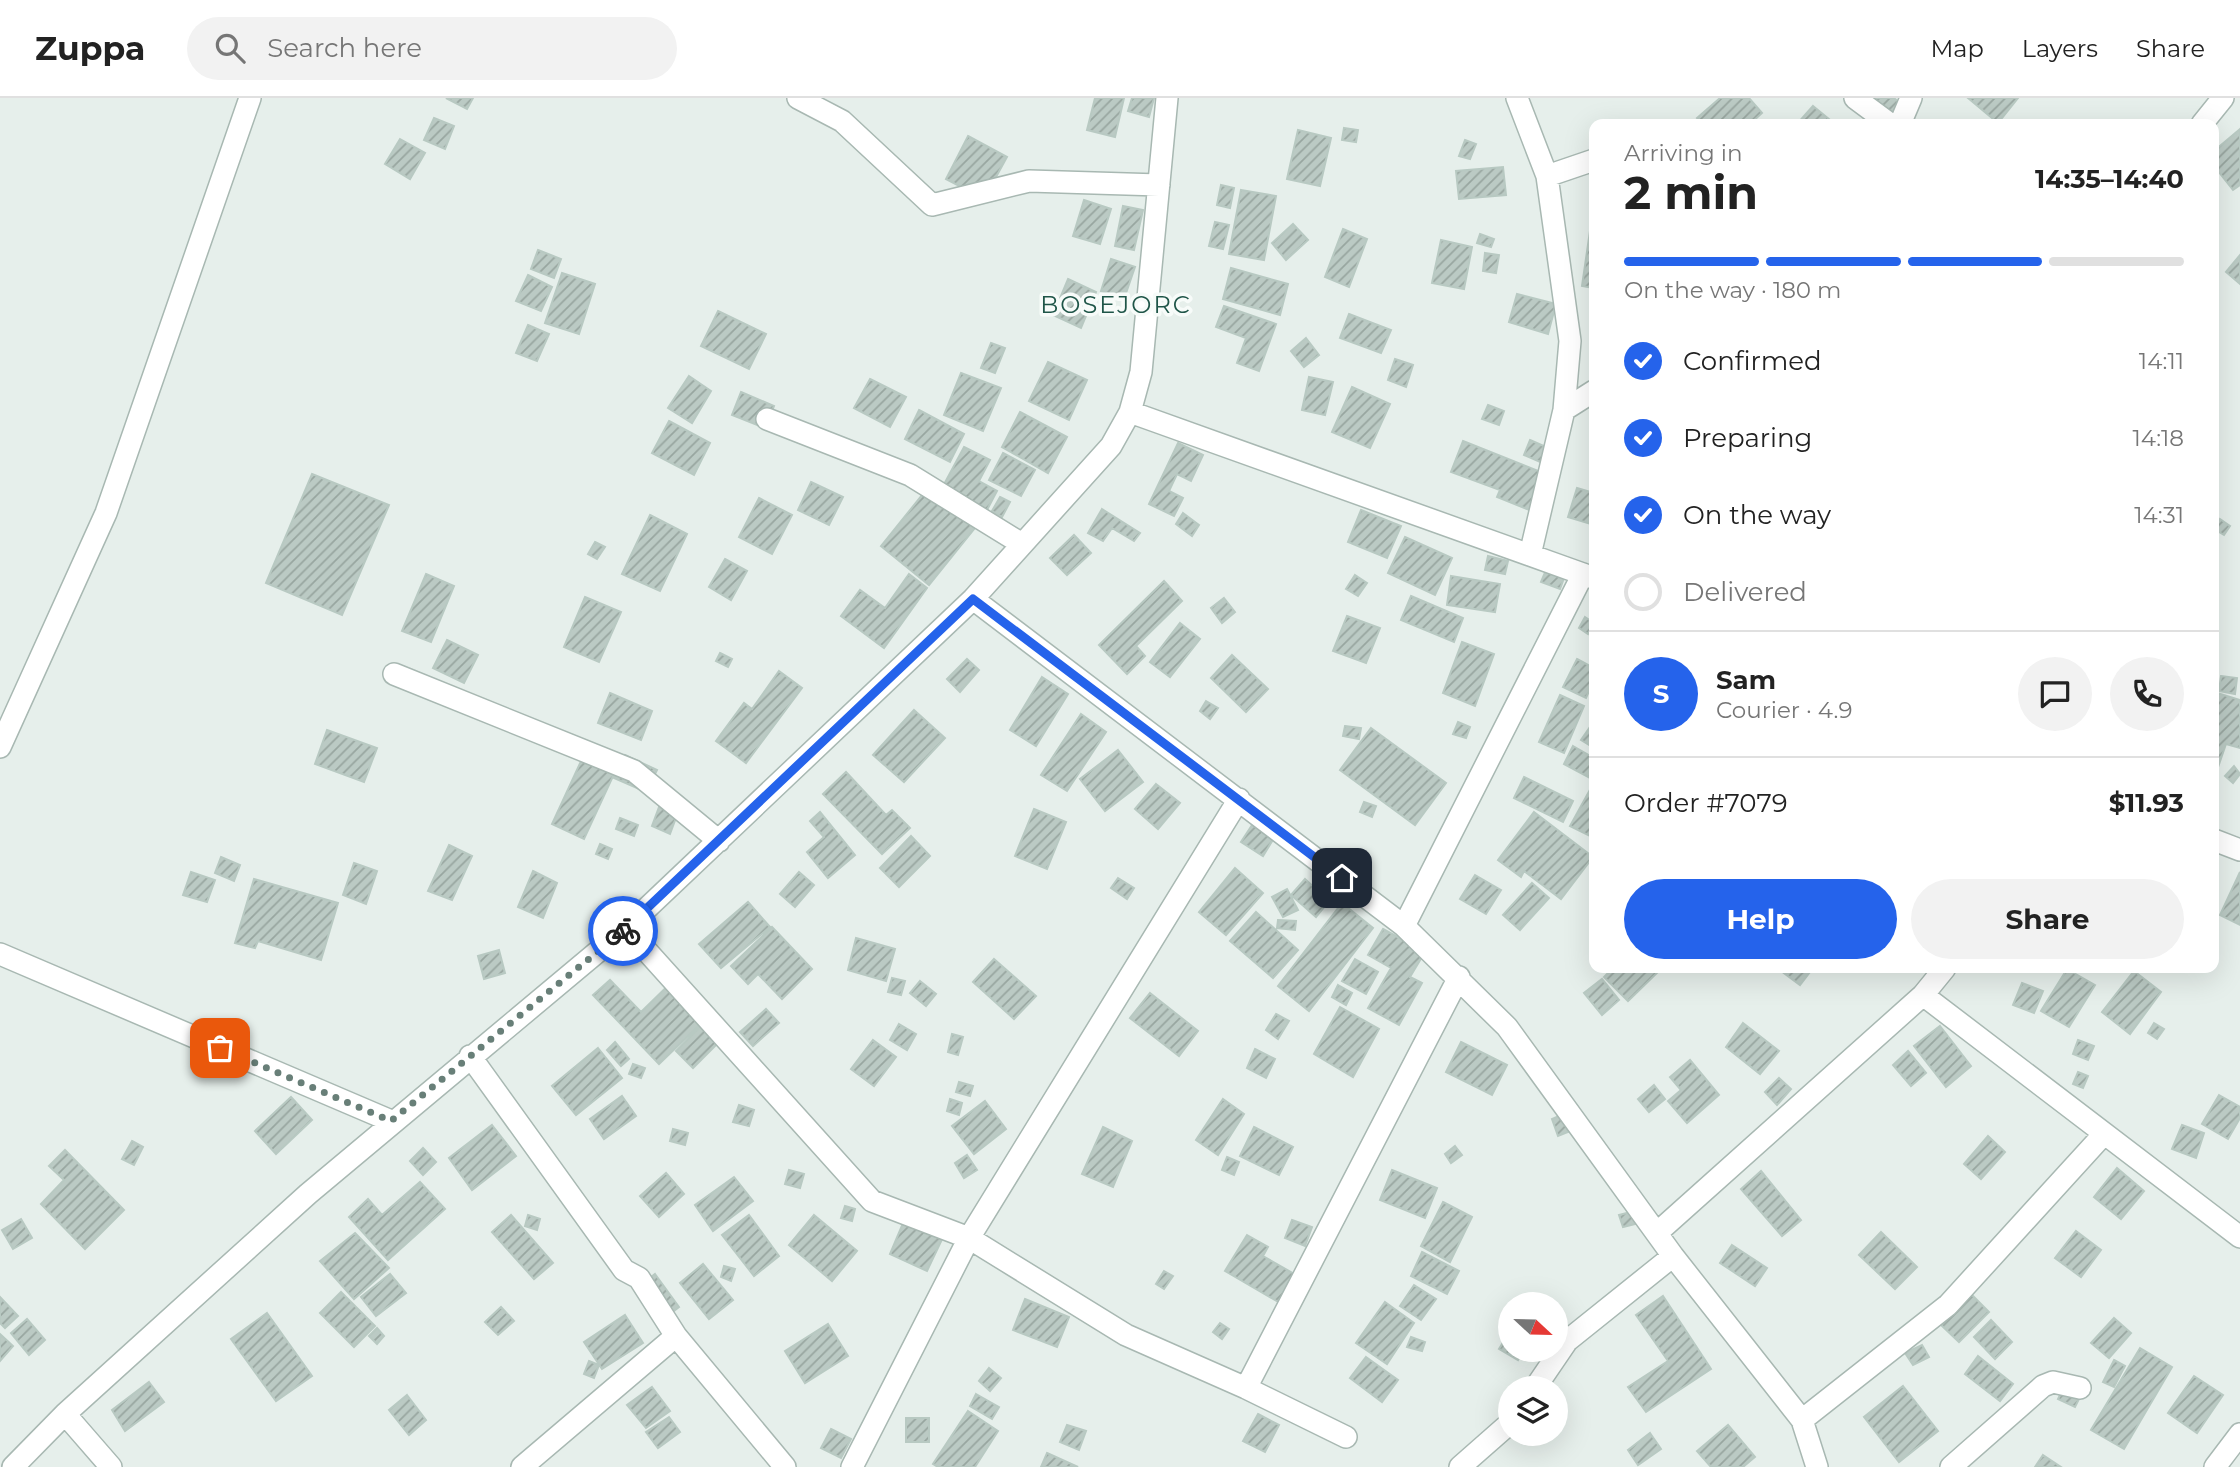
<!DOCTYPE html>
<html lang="en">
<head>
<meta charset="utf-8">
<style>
  :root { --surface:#fff; --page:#f2f2f2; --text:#222; --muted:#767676; --line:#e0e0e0; --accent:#2563eb }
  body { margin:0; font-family:Montserrat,sans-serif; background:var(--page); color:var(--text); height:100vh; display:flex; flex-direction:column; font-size:26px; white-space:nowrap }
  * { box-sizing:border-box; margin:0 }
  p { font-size:23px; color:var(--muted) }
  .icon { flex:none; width:38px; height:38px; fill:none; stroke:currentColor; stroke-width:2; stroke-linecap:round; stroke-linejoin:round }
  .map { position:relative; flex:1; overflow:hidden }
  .side { position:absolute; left:1589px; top:21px; width:630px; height:854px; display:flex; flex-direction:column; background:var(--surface); border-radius:14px; box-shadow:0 7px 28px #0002 }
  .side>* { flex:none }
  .needle { width:46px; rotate:112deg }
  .fabs { position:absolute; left:1498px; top:1194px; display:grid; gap:14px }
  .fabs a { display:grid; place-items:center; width:70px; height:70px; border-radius:50%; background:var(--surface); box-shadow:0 7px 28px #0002; font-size:35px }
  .pin { position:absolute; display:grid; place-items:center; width:60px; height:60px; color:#fff; margin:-30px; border-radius:14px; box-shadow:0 4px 10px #0006 }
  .courier { position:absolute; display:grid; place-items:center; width:70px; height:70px; margin:-35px; border:5px solid #2563eb; border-radius:50%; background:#fff; color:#222; box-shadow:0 2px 9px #0007 }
  .overview em { font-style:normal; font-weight:700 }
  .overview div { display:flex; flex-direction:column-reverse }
  .overview { display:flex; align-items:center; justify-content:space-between; height:119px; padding:0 35px }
  h1 { font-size:46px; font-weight:700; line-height:52px }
  .bar { display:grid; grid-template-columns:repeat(4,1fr); gap:10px 7px; align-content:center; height:84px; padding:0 35px }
  .bar i { height:9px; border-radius:5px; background:var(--line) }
  .bar .current { background:var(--accent) }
  .bar p { grid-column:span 4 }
  .line { display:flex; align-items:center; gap:18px; padding:0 35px; border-top:2px solid var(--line) }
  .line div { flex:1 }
  .round { display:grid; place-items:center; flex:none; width:74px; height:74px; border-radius:37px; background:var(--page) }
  ol { padding:0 35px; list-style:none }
  li { display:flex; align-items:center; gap:21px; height:77px }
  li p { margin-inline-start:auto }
  li .icon { padding:7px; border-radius:50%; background:var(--accent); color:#fff; stroke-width:4 }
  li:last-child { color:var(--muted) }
  li i { width:38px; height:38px; border:4px solid var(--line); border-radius:50% }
  .button { display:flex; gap:14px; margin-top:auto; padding:14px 35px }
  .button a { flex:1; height:80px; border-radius:42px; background:var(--accent); color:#fff; font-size:28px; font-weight:700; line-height:80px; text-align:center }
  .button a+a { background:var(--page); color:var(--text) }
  header { display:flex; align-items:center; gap:42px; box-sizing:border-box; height:98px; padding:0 35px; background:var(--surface); border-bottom:2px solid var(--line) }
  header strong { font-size:33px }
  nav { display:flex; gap:38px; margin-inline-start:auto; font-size:24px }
  .search { width:490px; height:63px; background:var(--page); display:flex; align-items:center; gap:18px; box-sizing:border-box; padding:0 24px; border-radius:38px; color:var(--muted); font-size:26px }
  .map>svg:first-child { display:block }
  .building { fill:url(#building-hatch); stroke:#b8c9c2; stroke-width:2 }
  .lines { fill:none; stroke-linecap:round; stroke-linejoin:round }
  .minor-casing { stroke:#a8b8b2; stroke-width:24 }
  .minor { stroke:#fff; stroke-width:21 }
  .done { stroke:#687f78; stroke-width:7; stroke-dasharray:0 12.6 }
  .route { stroke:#2563eb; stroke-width:9 }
  .labels { text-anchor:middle; stroke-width:7; stroke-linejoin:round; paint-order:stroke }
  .quarter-label { font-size:24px; letter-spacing:2px; fill:#1f5548; stroke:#f7fbf9 }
</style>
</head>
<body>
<header>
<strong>Zuppa</strong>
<div class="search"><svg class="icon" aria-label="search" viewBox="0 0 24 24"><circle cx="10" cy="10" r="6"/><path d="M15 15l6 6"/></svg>Search here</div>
<nav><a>Map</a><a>Layers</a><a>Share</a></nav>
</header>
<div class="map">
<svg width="2240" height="1369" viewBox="0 0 2240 1369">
  <defs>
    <pattern id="building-hatch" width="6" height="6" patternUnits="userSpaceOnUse" patternTransform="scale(1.75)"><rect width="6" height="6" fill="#bbcac4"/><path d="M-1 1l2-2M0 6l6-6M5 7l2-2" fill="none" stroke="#98a6a0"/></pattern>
  </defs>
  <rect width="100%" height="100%" fill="#e6efeb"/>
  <path class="building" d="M446,0h27l-6,11z
    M1095,0h29l-9,39 -28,-7z
    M1132,0h22l-5,19 -21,-6z
    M1720,0h29l13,15 -12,11h-47l-6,-6z
    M1877,0h17l7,6 -17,20 -17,-14z
    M1968,0h50l-20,25z
    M1813,8l22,18h-38z
    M434,20l20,8 -9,23 -21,-9z
    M1344,30l14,2 -2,12 -14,-2z
    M2240,31v56l-7,5 -19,-24v-15z
    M1298,32l33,8 -11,48 -33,-7z
    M968,38l39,21 -23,42 -38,-20z
    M400,41l25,14 -15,26 -25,-15z
    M1465,42l11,4 -6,15 -11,-3z
    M1503,69l3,28 -47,4 -3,-28z
    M1221,87l13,3 -4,20 -13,-3z
    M1241,92l35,6 -12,64 -35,-6z
    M1084,102l27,9 -11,35 -27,-8z
    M1123,108l20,4 -9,40 -19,-4z
    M1215,124l14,3 -6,24 -14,-3z
    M1293,126l15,16 -22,20 -14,-17z
    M1591,126h3v64l-12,-2z
    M1343,131l24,10 -18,48 -24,-10z
    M1480,136l14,5 -3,8 -14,-4z
    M1441,142l31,7 -8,42 -32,-6z
    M538,152l23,9 -7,19 -23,-9z
    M1485,155l14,2 -3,18 -13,-2z
    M2240,157v29l-14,-12z
    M1111,161l24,8 -11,32 -23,-8z
    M1231,170l57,16 -8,31 -57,-16z
    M562,175l33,11 -16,50 -34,-11z
    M528,177l24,12 -11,24 -25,-10z
    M1068,181l28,13 -15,36 -28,-13z
    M1517,196l39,10 -8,30 -39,-12z
    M1224,208l52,18 -17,47 -22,-8 9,-25 -30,-11z
    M718,213l48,23 -17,35 -48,-23z
    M1349,216l42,16 -10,23 -41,-15z
    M528,227l21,9 -12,27 -21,-8z
    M1306,240l13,17 -15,12 -13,-16z
    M991,245l14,5 -10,25 -14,-5z
    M1395,261l18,6 -7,22 -18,-7z
    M1048,264l39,18 -18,40 -40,-19z
    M961,275l40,15 -18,43 -39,-16z
    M689,278l22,15 -19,32 -24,-15z
    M1309,279l24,5 -8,33 -23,-5z
    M870,281l36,18 -16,30 -36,-19z
    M1352,289l38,17 -20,44 -38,-16z
    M741,294l33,14 -9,22 -33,-13z
    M1488,307l16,6 -5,14 -17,-6z
    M919,312l45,24 -14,28 -45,-23z
    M1020,314l47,25 -19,36 -46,-26z
    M669,323l41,22 -16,32 -42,-22z
    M1530,342l23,10 -6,15 -23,-10z
    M1463,343l83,33 -14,37 -35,-14 3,-7 -49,-18z
    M1178,345l25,12 -12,26 -14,-7 -8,17 14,7 -9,18 -25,-12z
    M964,349l26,13 -11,21 18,10 -10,19 -45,-22z
    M1003,355l32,17 -14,26 -32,-16z
    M312,376l77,31 -47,110 -76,-32z
    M811,384l32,15 -14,28 -31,-15z
    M931,386l48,39 -50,62 -48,-39z
    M1577,390l17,5v32l-26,-8z
    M1000,399l10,5 -8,15 -10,-6z
    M759,400l33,17 -20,39 -33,-17z
    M1102,411l38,24 -6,8 -22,-13 -9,13 -15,-8z
    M1361,412l40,16 -14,32 -39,-16z
    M1183,415l16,12 -7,11 -16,-12z
    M650,417l37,19 -27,57 -38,-17z
    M2220,421l10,7 -6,9 -10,-6z
    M1074,437l17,18 -24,22 -17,-17z
    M1405,439l47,21 -17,37 -47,-22z
    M595,444l10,5 -8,12 -9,-5z
    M1488,458l20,5 -3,13 -20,-4z
    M725,461l22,12 -16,29 -22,-13z
    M1546,472l18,8 -4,11 -19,-7z
    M426,476l28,12 -23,56 -29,-11z
    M909,476l18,14 -43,60 -43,-32 19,-26 25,18z
    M1355,477l12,8 -9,13 -12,-7z
    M1451,478l49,8 -5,28 -48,-7z
    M1164,483l18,20 -46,45 9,10 -18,18 -28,-29z
    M1411,498l52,22 -9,24 -53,-22z
    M585,499l36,15 -22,50 -35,-15z
    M1224,500l11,14 -13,11 -11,-15z
    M1347,518l33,12 -14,35 -33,-12z
    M1585,519l9,6 -6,11 -9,-6z
    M1180,525l20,16 -30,38 -20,-15z
    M447,542l31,15 -14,28 -31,-15z
    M1462,544l32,12 -19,52 -32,-13z
    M720,555l12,6 -4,8 -12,-6z
    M1232,557l36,34 -22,23 -35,-34z
    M967,561l12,11 -19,22 -13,-13z
    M1577,561l17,9v12l-8,18 -23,-11z
    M779,573l23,17 -56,75 -30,-22 28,-38 8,6z
    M2221,578l16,2 -2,16 -16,-3z
    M1042,579l26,17 -32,52 -26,-16z
    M2214,594l26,8v48l-14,-4 -10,29z
    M610,595l42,18 -11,29 -43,-17z
    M1560,597l24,11 -20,47 -25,-11z
    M1206,603l12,7 -8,11 -10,-8z
    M914,612l31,28 -41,44 -31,-27z
    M1081,616l25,18 -39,59 -26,-16z
    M1458,624l12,5 -4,11 -13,-4z
    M1345,628l16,2 -2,11 -16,-3z
    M1590,629l4,3v18l-13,-8z
    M1371,630l75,55 -31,42 -75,-55z
    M327,632l50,18 -13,34 -49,-18z
    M1573,648l21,12v22l-30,-16z
    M1118,652l25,32 -38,29 -25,-32z
    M625,657l32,15 -11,22 -32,-14z
    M582,661l32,15 -30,65 -32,-15z
    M2234,668l6,8 -7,9 -8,-7z
    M846,674l40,43 6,-5 18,18 -28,26 -59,-60z
    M1524,679l49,24 -10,21 -49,-24z
    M1156,686l24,19 -22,26 -23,-20z
    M1592,688l2,1v51l-24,-12z
    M1364,704l12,4 -4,11 -12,-5z
    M659,709l18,8 -7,19 -18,-8z
    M1034,711l32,13 -19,47 -32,-13z
    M820,714l35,43 -27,23 -21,-26 17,-15 -14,-16z
    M1534,714l59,45 -32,42 -37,-28 -3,6 -23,-17z
    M620,720l18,7 -4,11 -18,-7z
    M1252,727l22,13 -11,18 -22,-14z
    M911,738l19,20 -31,31 -19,-19z
    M600,746l12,5 -4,10 -12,-5z
    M449,747l23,11 -20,44 -24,-9z
    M221,759l19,8 -6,16 -19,-8z
    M354,765l23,8 -11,33 -23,-9z
    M1235,770l28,25 -37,42 -27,-23z
    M533,773l24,12 -14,35 -25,-11z
    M191,774l24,8 -8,22 -24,-7z
    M799,774l15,13 -19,22 -15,-13z
    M2240,774v53l-20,-10z
    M1475,777l26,15 -15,24 -26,-15z
    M1118,780l16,10 -7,11 -16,-11z
    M254,781l84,24 -17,57 -63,-19 -3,7 -20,-5z
    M1305,781l24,22 -13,16 -25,-22z
    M1532,785l17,15 -29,32 -17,-15z
    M1287,791l11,21 -15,7 -11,-20z
    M748,804l22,25 -49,41 -22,-24z
    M1342,805l31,25 -64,83 -31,-25z
    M1256,814l42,38 -25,28 -43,-37z
    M1278,822l18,1 -1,9 -18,-2z
    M772,829l40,42 -30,30 -24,-25 -10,10 -17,-18z
    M1383,831l42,23 -15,25 12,6 -23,42 -31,-17 23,-40 -23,-13z
    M856,840l39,11 -9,32 -38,-11z
    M499,852l6,23 -21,6 -6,-23z
    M994,861l42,37 -22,23 -41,-37z
    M1355,861l23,13 -12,22 -24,-13z
    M1613,870h49l-34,33 -24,-24z
    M1777,870h36l-13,17z
    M2067,871l28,16 -26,42 -28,-16z
    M2134,873l27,21 -31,42 -28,-22z
    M679,877l35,36 -55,53 -66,-69 17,-15 31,32z
    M892,880l13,3 -4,14 -13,-3z
    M1602,881l17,21 -17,15 -18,-22z
    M920,883l16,13 -10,12 -16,-13z
    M2022,885l21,8 -9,22 -21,-8z
    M1338,887l14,8 -6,12 -14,-8z
    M1150,895l48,38 -19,25 -49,-38z
    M1340,909l39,22 -26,48 -39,-23z
    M766,911l13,14 -26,23 -13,-14z
    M1276,916l13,7 -11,18 -12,-9z
    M706,923l17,17 -30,30 -17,-17z
    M1743,925l36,28 -19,23 -34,-27z
    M2154,925l10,6 -7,10 -9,-6z
    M899,926l17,10 -9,16 -17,-10z
    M1940,928l31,40 -25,21 -32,-41z
    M952,936l11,3 -5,18 -10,-3z
    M873,942l23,17 -22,29 -23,-17z
    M2078,942l16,6 -6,14 -15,-6z
    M615,944l14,17 -8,7 -14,-16z
    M1461,944l46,23 -15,30 -46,-23z
    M598,950l24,30 -46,37 -24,-29z
    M1255,951l20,10 -9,19 -19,-10z
    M1908,953l18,22 -15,13 -18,-21z
    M1690,962l29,35 -32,28 -19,-22 13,-11 -11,-13z
    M633,966l12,4 -4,10 -12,-4z
    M2078,974l10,4 -5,12 -10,-4z
    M1779,980l12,11 -14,16 -12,-13z
    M959,984l14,4 -3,10 -14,-4z
    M1654,987l11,14 -16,13 -11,-13z
    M2219,997l21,12v11l-12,21 -26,-15z
    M622,998l14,20 -32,23 -14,-20z
    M291,999l21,23 -36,34 -21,-23z
    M950,1001l12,4 -3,12 -12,-4z
    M1223,1001l21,15 -26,41 -22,-15z
    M985,1003l21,28 -32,25 -22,-28z
    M739,1007l15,5 -5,16 -16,-4z
    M1561,1017l7,17 -10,4 -6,-17z
    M492,1027l24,31 -44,34 -23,-32z
    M2182,1027l22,8 -8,25 -24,-9z
    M1103,1029l29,14 -19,46 -31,-13z
    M1254,1029l39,20 -14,28 -39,-19z
    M673,1031l15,4 -3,12 -15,-4z
    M1988,1038l17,16 -24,27 -17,-15z
    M132,1043l11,6 -9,18 -12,-6z
    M1455,1048l7,9 -11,8 -6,-9z
    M423,1050l13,14 -13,13 -13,-14z
    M65,1052l59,60 -39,39 -44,-45 23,-24 -15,-14z
    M967,1057l10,15 -13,8 -9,-15z
    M1227,1059l12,5 -5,13 -12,-5z
    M2117,1070l27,23 -23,28 -27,-22z
    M789,1072l15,4 -4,14 -15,-4z
    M1392,1072l45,18 -12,30 -45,-18z
    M1761,1073l40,49 -19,16 -41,-47z
    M666,1075l18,21 -25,23 -19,-21z
    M734,1079l19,24 -40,30 -18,-26z
    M420,1084l25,27 -57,51 -39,-43 19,-18 14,16z
    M1443,1104l29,15 -22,45 -29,-16z
    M845,1108l10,3 -3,12 -11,-3z
    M1631,1114l4,12 -12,3 -4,-12z
    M511,1117l42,48 -19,16 -42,-47z
    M528,1117l12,4 -3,11 -12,-4z
    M749,1117l30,41 -25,20 -32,-41z
    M814,1117l43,36 -25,30 -43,-36z
    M906,1118l39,17 -18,38 -37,-17z
    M21,1121l11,19 -19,11 -11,-19z
    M1292,1122l20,7 -7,19 -20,-8z
    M2076,1133l25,19 -20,27 -26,-19z
    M1881,1134l36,35 -22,22 -36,-34z
    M355,1135l34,35 -35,31 -34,-38z
    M1247,1137l21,12 -5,9 33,19 -16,28 -55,-32z
    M1732,1147l35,23 -12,18 -35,-23z
    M1422,1154l37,19 -12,23 -36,-18z
    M703,1166l30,36 -24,19 -29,-36z
    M724,1168l11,3 -4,12 -10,-4z
    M1164,1173l9,5 -9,13 -8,-5z
    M390,1176l16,19 -30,23 -15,-19z
    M655,1176l24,33 -13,10 -24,-33z
    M1414,1187l22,14 -15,21 -21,-14z
    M341,1194l34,34 -21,21 -34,-34z
    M1971,1196l18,18 -30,30 -18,-17z
    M1663,1198l48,73 -65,43 -18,-25 40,-26 -32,-46z
    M0,1199l18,19 -13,12 -5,-5z
    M1025,1201l44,18 -12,30 -44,-17z
    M1385,1204l29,21 -27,41 -31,-21z
    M501,1209l13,14 -16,14 -13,-13z
    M267,1215l45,63 -36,25 -45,-62z
    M625,1217l18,28 -41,26 -18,-27z
    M2114,1220l17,15 -22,25 -18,-15z
    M27,1221l18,21 -16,15 -18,-22z
    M1991,1222l21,22 -17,17 -21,-22z
    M1220,1225l9,6 -7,10 -9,-7z
    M828,1226l20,32 -43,27 -20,-32z
    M377,1230l7,8 -7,8 -8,-8z
    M1509,1235l1,16h14l-6,11 -19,-11z
    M0,1236l13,12 -13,15z
    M1411,1239l14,5 -3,9 -15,-4z
    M1922,1247l7,12 -16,8 -8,-12z
    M2140,1250l32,19 -48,82 -33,-19z
    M1978,1258l35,28 -13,17 -35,-27z
    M1366,1259l32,23 -16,22 -32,-24z
    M2114,1262l11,6 -11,21 -11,-5z
    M589,1263l10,4 -5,13 -10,-4z
    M989,1270l12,10 -11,13 -11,-10z
    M2194,1278l29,19 -26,38 -29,-20z
    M149,1284l15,20 -39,29 -13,-21z
    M1903,1288l35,45 -39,31 -35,-45z
    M652,1289l18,24 -24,17 -19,-23z
    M2062,1293l17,8 -4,8 -17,-8z
    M976,1296l23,13 -7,12 -22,-13z
    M407,1297l19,25 -17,15 -20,-25z
    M968,1313l30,20 -23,36h-37l-5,-3z
    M1258,1316l21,11 -14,27 -22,-11z
    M669,1319l11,15 -22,16 -12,-16z
    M906,1320h23v24h-23z
    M1067,1327l19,6 -7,19 -19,-8z
    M1728,1327l27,32 -12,10h-32l-14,-16z
    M831,1331l20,10 -10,19 -20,-10z
    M1650,1335l11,16 -23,16 -10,-15z
    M1047,1355l31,14h-37z
    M2043,1357l18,12h-26z"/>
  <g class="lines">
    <defs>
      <path id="minor" d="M798,0l44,23 90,84 97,-24 130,4
        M1517,0l30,78 23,165 -6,69 -34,145
        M1855,0l35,26
        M1900,26l11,-26
        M2202,26l21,-26
        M1547,78l47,-16
        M1564,312l30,-19
        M1130,314l464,166
        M767,321l143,56 112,69
        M973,501l431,327 103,101 166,229 129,164 15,47
        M394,576l240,97 85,70
        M0,649l106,-234 144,-415
        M2214,742l26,10
        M1404,828l179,-352
        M626,830l246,273 97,37 157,97 120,53 100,49
        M0,856l391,167
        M1923,897l317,242
        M470,958l154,214 15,8 37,58 109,131
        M1658,1134l265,-237 22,-27
        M1246,1290l213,-411
        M1535,1290l32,-47 106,-85
        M65,1316l46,53
        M1802,1322l146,-115 155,-170
        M13,1369l52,-53 243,-220 318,-266 347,-329 138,-153 19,-34 11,-40 26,-274
        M522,1369l154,-131
        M852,1369l117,-229 270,-439
        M1460,1369l50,-44
        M1951,1369l92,-81 10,-4 27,6
        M2215,1369l25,-33"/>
    </defs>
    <use href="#minor" class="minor-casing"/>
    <use href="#minor" class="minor"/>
  </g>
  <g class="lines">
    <path class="done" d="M220,950l171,73 232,-190"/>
    <path class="route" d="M623,833l350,-332 369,279"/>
  </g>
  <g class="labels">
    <g class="quarter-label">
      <text x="1116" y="215">BOSEJORC</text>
    </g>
  </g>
</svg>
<div class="fabs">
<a><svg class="needle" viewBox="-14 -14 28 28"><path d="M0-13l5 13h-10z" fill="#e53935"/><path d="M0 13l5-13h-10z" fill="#767676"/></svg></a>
<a><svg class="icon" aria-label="layers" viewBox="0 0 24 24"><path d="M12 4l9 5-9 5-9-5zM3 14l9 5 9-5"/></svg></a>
</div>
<div class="pin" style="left:220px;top:950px;background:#ea580c"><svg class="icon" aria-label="bag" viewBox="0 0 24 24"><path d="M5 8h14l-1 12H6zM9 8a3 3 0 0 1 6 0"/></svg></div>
<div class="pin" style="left:1342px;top:780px;background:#1f2937"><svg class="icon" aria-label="home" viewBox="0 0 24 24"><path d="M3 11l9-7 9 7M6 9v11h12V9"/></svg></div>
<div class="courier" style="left:623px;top:833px"><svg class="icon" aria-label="bike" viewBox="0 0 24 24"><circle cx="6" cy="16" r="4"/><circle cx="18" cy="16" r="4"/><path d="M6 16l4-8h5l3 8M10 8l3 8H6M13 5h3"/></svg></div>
<section class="side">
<div class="overview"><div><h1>2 min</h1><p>Arriving in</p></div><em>14:35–14:40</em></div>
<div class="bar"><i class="current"></i><i class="current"></i><i class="current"></i><i></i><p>On the way · 180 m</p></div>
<ol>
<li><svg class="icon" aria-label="check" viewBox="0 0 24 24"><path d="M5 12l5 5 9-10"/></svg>Confirmed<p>14:11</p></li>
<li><svg class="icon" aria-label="check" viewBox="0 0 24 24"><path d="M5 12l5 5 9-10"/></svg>Preparing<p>14:18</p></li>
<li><svg class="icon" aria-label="check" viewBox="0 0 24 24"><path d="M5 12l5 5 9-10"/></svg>On the way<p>14:31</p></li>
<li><i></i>Delivered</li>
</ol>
<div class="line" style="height:126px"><b class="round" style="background:var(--accent);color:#fff">S</b><div><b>Sam</b><p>Courier · 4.9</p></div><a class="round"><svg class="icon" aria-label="chat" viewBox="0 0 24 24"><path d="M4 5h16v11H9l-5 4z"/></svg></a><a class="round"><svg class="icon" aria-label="phone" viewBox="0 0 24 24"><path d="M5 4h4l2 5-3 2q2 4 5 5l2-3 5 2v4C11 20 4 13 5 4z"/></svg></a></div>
<div class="line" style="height:91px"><div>Order #7079</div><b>$11.93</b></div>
<div class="button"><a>Help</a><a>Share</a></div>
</section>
</div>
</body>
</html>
